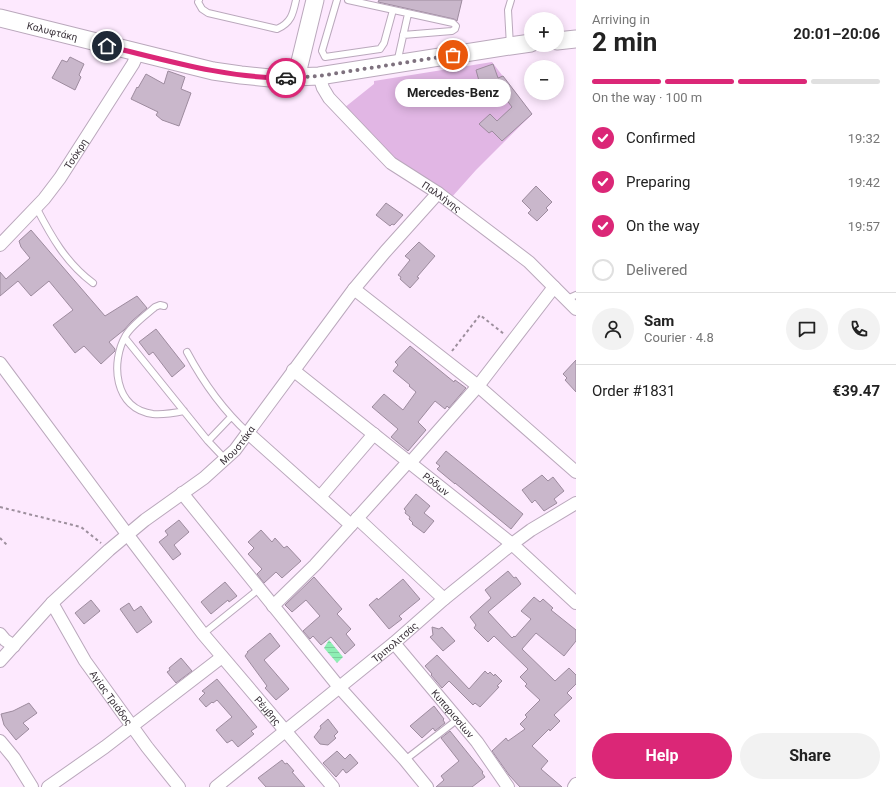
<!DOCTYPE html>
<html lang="en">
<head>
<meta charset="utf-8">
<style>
  :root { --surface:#fff; --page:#f2f2f2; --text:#222; --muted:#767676; --line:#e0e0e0; --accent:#db2777 }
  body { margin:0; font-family:Roboto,sans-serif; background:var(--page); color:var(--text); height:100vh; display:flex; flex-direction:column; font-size:15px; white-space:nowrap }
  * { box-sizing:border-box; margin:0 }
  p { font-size:13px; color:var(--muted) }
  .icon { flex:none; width:22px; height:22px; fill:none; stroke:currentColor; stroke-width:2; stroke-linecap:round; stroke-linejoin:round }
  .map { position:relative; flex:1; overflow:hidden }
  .details { display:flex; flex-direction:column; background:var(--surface); width:320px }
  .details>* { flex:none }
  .buttons { position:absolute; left:524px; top:12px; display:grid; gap:8px }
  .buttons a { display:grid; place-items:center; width:40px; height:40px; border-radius:50%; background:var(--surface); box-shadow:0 2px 10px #0003; font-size:20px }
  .pin { position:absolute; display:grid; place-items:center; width:34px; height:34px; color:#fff; margin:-17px; border:2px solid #fff; border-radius:50%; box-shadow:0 1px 4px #0007 }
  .courier { position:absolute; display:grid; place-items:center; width:40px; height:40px; margin:-20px; border:3px solid #db2777; border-radius:50%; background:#fff; color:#222; box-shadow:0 1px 5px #0007 }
  .bubble { position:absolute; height:28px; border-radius:14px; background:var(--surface); box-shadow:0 2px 10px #0003; font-size:13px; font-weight:700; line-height:28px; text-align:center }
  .overview em { font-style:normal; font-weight:700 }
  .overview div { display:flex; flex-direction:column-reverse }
  .overview { display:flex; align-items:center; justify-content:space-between; height:68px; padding:0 16px }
  h1 { font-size:26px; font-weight:700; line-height:30px }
  .bar { display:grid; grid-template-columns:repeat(4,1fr); gap:6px 4px; align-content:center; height:48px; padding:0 16px }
  .bar i { height:5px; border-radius:3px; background:var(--line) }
  .bar .selected { background:var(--accent) }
  .bar p { grid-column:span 4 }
  .line { display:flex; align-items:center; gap:10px; padding:0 16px; border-top:1px solid var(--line) }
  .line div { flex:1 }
  .round { display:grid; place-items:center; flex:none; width:42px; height:42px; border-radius:21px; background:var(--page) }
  ol { padding:0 16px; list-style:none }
  li { display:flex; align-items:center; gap:12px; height:44px }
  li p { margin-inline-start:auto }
  li .icon { padding:4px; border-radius:50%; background:var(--accent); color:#fff; stroke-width:4 }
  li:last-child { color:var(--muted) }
  li i { width:22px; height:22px; border:2px solid var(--line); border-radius:50% }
  .cta { display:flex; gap:8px; margin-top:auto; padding:8px 16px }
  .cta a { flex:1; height:46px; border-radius:24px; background:var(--accent); color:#fff; font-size:16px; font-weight:700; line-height:46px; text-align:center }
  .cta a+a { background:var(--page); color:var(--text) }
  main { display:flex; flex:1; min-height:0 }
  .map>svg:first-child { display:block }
  .grass { fill:#e1b6e4 }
  .water { fill:url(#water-rules) }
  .building { fill:#c9b7cb; stroke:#9d8b9e }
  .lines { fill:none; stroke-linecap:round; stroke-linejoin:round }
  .lane-casing { stroke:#baa8bc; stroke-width:8 }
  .street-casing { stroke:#baa8bc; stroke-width:14 }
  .secondary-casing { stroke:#baa8bc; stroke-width:19 }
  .path { stroke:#9d8f9d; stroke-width:2; stroke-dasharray:3 3; stroke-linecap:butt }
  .lane { stroke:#fff; stroke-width:6 }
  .street { stroke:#fff; stroke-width:12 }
  .secondary { stroke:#fff; stroke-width:17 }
  .done { stroke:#7e717e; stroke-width:4; stroke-dasharray:0 7.2 }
  .route { stroke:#db2777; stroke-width:5 }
  .labels { text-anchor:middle; stroke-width:3; stroke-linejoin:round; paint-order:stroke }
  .street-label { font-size:10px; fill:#393139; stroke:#fefefe }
</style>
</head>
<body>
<main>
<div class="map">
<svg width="576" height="787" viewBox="0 0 576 787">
  <defs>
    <pattern id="water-rules" width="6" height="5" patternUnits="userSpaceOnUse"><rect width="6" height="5" fill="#8eefb4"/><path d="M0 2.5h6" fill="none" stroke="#7bcd9c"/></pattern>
  </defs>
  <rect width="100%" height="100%" fill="#fde9fe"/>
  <path class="grass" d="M492,62l40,52 -56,56 -25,28 -46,-30 -61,-60 30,-24v-3z"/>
  <path class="water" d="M329,640l14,17 -6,6 -13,-15z"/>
  <path class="building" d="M379,0h83l-5,21 -3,-2 -76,-17z
    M70,57l14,7 -5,11 2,2 -6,13 -23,-12 10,-18 5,2z
    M493,64l5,14 5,-2 29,38 -30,27 -10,-10 -3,2 -10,-9 11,-10 7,7 15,-14 -10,-13 -17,9 -9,-33z
    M168,71l17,6 -4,12 10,4 -12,33 -17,-6 -6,-5 2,-3 -27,-13 6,-12 1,1 8,-14 18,10z
    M536,186l16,16 -6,6 2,2 -11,11 -9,-8 3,-3 -9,-9z
    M386,203l17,12 -9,10 -2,-1 -2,2 -14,-11z
    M31,230l74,86 32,-20 10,12 -15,13 -8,9 -15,12 6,7v2l-14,13 -17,-18 -9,7 -22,-28 20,-15 -24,-29 -18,15 -13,-15 -18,15v-24l6,7 24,-21 -9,-11 -2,-6z
    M419,242l16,14 -18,21 2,1 -9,10 -10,-9 1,-2 -3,-2 12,-15 -5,-4z
    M156,329l29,37 -13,11 -19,-25 -4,3 -10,-13z
    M410,346l44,36 1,-2 11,8 -17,20 -2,-2 -2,3 -10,-8 -17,21 8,8 -18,21 -17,-14 7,-8 -26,-22 12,-13 19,16 13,-18 -7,-6 1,-1 -17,-14 5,-6 -3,-3z
    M576,360v32l-11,-12 2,-2 -4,-4z
    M446,451l77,63 -12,15 -56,-46v1l-18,-15 3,-3 -4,-3z
    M542,475l6,6 5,-4 11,14 -10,8 3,4 -13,8 -9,-11 -3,3 -10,-13z
    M416,494l14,12 -6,7 10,8 -10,12 -12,-9 1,-1 -4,-4 1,-2 -5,-4 1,-2 -2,-2z
    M179,520l10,12 -15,13 7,9 -8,6 -14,-18 9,-7 -3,-4z
    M261,530l11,12 3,-4 9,10 3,-2 14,15 -19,17 -6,-6 -12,11 -7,-9 5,-5 -14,-15 6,-6 -6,-6z
    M508,571l6,7 2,-1 5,7 -33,28 24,26 2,-2 1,1 16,-18 -10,-8 13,-14 6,5 3,-3 10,9 -2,2 25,20v11l-12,15 -28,-23 -14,16 33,32 14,-13 7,7v9l-9,9 5,5 -18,17 6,6 -10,10 -1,-2 -17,17 16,15 -7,8 21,18h-42l-11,-12 -17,-24 14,-13 2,3 17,-12 -5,-5 7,-7 -2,-2 15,-15 -15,-14 2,-2 -7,-7 8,-8 -34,-33 -6,6 -14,-14 2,-3 -6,-8 21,-19 -6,-8z
    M314,577l28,32 -5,5 14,15 -5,5 9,11 -10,9 -14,-17 -10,8 -8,-9 -3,3 -7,-8 17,-15 -14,-16 -14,12 -7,-7z
    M403,579l17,20 -21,17 3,3 -13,10 -20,-24 8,-7 1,2z
    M225,582l12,14 -8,6 -1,-2 -17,14 -10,-12z
    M91,600l9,11 -16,13 -9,-11z
    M129,603l5,8 7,-5 11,16 -15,11 -17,-24z
    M432,627l7,2 3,-2 13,14 -12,10 -13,-14 3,-2z
    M270,633l10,13 -16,14 25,29 -13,11 -11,-12 2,-2 -22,-30 3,-4h-1z
    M437,655l32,34 16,-18 3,3 2,-2 4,4 1,-2 7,7 -5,5 2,1 -19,20 -5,-4 -2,2 -24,-24 -7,7 -11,-13 1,-1 -7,-8z
    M181,658l11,13 -16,12 -9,-11 3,-2 -1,-2z
    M217,679l40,48 -6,4 3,3 -16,13 -6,-7 -5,3 -11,-13 16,-13 -15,-17 -4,3 -1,-1 -6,5 -7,-8 6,-6 -3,-2z
    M29,703l8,10 -14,10 6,6 -13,11 -12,-15 -3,-11 12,-3z
    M434,706l10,13 -1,1 2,3 -10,8 -2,-3 -11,10 -12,-12z
    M328,719l10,13 -4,4 2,2 -8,7 -8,-1 -6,-7 7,-9 -1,-2z
    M450,731l33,41 -1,1 3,4 -13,10h-36l8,-7 -3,-4 18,-15 -18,-23z
    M337,751l8,8 5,-5 8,9 -10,9 -2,1 -3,-4 -7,8 -13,-14z
    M282,760l3,4 2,-1 7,8 -2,1 13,15h-39l-8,-9z"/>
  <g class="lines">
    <defs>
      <path id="lane" d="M199,0l-1,2 4,7 6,4 69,16c14,-6 16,-15 19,-29
        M337,0l-15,51 3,6 55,-8 4,-6 9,-33
        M348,0l105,23 3,3 -1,3 -3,2 -49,4
        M510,46l-2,-36 3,-10
        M397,63l11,-49
        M36,207c15,29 30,56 57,76
        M567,299l9,-4
        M164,306l-4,-1 -5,2c-9,8 -23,18 -29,28 -16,27 -12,74 27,79 10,1 21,-1 31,-3
        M125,338l83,103 17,18
        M187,352c16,30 36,58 61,81
        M208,441l23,-24
        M203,634l56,-45
        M405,760l53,-41"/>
      <g id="street">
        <path id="s1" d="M319,76l4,12 6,10 62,65 47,30 91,69 47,47"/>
        <path id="s2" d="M0,245l44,-46 16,-21 73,-114 5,-11"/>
        <path d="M354,289l124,97 98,86"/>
        <path id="s3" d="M0,363l127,171 76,100 130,153"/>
        <path id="s4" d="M293,370l219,174 64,59"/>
        <path d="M248,433l103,92"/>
        <path d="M410,463l68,-77 76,-99"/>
        <path d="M182,493l157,194 66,73 22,27"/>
        <path d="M320,497l54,-63"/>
        <path d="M357,518l87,81"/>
        <path id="s5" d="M52,603l33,58 62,86 32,40"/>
        <path d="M273,606l42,-41 93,-103"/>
        <path d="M0,634l5,6 9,6"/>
        <path id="s6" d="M394,643l83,99 31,45"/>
        <path id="s7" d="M0,661l52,-58 57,-53 36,-30 59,-42 31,-28 119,-161 31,-37 53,-59"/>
        <path d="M0,741l14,17 18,29"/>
        <path d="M48,787l57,-40 117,-90"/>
        <path id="s8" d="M216,787l178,-144 50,-44 68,-55 19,-14 45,-27"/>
        <path d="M574,787l2,-3"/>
      </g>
      <g id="secondary">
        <path id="s9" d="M0,18l213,53 28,4 29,3 49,-2 191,-30 21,-3"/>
        <path d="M557,41l19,-2"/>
        <path d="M296,78l19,-78"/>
      </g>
    </defs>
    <use href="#lane" class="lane-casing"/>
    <use href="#street" class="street-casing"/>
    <use href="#secondary" class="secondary-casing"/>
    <path class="path" d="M452,351l28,-36 24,19
      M0,507l81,20 20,16
      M0,538l7,7"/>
    <use href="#lane" class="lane"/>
    <use href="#street" class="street"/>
    <use href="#secondary" class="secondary"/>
  </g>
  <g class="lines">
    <path class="done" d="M286,78l33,-2 134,-21"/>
    <path class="route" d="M107,46c59,14 118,32 179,32"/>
  </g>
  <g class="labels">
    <g class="street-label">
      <text dy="4" stroke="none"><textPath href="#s9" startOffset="54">Καλυφτάκη</textPath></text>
      <text dy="4" stroke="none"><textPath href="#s2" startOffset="119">Τσόκρη</textPath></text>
      <text dy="4" stroke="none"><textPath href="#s1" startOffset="175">Παλλήνης</textPath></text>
      <text dy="4" stroke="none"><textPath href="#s7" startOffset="322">Μουστάκα</textPath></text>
      <text dy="4" stroke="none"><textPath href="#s4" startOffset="183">Ρόδων</textPath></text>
      <text dy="4" stroke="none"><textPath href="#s8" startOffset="230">Τριπολιτσάς</textPath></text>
      <text dy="4" stroke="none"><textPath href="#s5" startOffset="112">Αγίας Τριάδος</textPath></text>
      <text dy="4" stroke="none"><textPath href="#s3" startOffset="439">Ρέμβης</textPath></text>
      <text dy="4" stroke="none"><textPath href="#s6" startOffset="92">Κυπαρισσίων</textPath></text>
    </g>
  </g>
</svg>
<div class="buttons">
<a>+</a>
<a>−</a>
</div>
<div class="pin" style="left:453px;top:55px;background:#ea580c"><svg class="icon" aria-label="bag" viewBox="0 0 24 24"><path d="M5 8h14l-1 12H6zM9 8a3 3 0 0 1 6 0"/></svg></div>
<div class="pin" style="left:107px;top:46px;background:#1f2937"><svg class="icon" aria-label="home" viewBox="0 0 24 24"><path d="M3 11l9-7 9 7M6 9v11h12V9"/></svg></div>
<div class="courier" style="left:286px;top:78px"><svg class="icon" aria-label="car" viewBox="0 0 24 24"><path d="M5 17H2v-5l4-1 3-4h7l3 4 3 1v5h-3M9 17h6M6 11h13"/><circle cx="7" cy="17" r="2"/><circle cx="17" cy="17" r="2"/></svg></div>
<div class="bubble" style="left:395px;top:79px;width:116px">Mercedes-Benz</div>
</div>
<section class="details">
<div class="overview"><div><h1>2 min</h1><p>Arriving in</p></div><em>20:01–20:06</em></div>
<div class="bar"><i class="selected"></i><i class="selected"></i><i class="selected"></i><i></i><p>On the way · 100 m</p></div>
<ol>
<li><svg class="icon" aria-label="check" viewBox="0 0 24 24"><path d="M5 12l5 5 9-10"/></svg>Confirmed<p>19:32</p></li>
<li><svg class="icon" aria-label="check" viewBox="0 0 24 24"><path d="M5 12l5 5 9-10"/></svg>Preparing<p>19:42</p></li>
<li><svg class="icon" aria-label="check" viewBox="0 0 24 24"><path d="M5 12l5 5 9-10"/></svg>On the way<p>19:57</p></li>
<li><i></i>Delivered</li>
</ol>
<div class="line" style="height:72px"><a class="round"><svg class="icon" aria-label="person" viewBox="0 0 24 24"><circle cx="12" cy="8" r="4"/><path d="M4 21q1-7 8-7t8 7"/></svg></a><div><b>Sam</b><p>Courier · 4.8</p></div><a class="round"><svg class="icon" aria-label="chat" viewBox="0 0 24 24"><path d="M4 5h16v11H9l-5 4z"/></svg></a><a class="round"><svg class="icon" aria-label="phone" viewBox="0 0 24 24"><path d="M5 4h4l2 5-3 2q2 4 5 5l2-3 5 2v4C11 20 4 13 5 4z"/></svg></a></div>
<div class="line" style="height:52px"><div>Order #1831</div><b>€39.47</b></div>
<div class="cta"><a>Help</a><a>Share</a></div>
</section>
</main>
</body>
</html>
